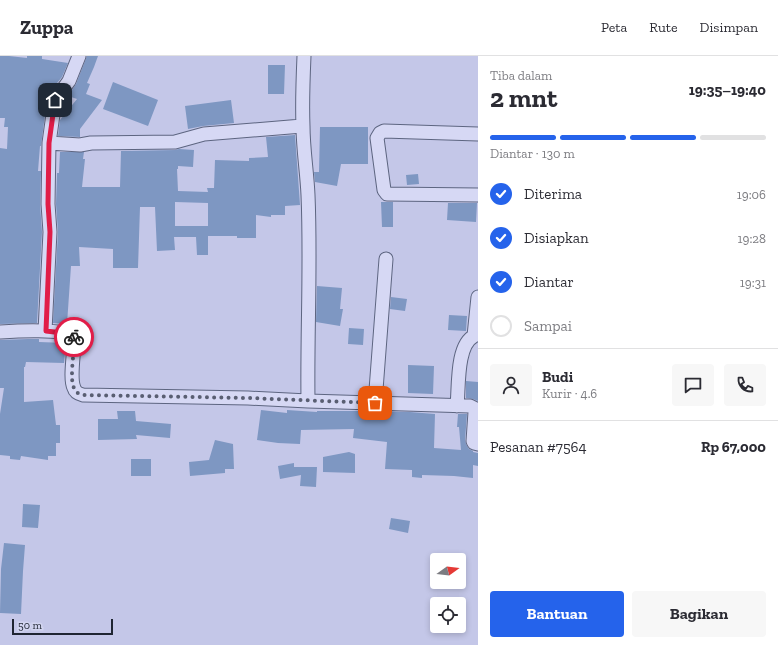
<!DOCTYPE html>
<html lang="id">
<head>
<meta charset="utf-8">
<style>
  :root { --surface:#fff; --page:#f7f7f7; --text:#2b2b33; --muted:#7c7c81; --line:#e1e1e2; --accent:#2563eb }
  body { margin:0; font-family:"Zilla Slab",serif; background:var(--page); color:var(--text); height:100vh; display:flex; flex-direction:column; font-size:15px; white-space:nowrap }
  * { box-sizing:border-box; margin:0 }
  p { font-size:13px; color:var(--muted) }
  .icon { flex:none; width:22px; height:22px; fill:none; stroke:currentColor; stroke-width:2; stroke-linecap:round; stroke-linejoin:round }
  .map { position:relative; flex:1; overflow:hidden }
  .sheet { display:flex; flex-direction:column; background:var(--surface); width:300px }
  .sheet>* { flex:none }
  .needle { width:26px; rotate:75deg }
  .fabs { position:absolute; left:430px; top:497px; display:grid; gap:8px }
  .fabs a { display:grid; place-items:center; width:36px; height:36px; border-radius:4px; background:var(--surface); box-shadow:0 2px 6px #0003; font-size:20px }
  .scale { position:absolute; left:12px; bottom:10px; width:101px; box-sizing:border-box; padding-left:4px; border:2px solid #1f2532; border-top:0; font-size:11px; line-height:14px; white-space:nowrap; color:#1f2532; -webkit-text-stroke:3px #d2d5f0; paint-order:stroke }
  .pin { position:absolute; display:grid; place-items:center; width:34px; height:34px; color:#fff; margin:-17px; border-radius:8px; box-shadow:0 2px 6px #0006 }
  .courier { position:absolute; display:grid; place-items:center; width:40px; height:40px; margin:-20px; border:3px solid #e11d48; border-radius:50%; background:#fff; color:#222; box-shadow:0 1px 5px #0007 }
  .summary em { font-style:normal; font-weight:700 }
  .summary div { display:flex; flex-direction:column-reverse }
  .summary { display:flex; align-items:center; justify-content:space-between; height:68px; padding:0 12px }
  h1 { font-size:26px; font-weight:700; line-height:30px }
  .bar { display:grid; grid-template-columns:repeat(4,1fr); gap:6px 4px; align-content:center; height:48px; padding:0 12px }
  .bar i { height:5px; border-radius:3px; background:var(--line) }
  .bar .on { background:var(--accent) }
  .bar p { grid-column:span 4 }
  .line { display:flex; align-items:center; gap:10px; padding:0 12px; border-top:1px solid var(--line) }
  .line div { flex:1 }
  .round { display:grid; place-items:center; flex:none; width:42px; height:42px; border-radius:4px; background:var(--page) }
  ol { padding:0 12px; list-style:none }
  li { display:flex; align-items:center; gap:12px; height:44px }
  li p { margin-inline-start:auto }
  li .icon { padding:4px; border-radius:50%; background:var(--accent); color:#fff; stroke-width:4 }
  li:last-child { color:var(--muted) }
  li i { width:22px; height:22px; border:2px solid var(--line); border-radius:50% }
  .action { display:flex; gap:8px; margin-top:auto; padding:8px 12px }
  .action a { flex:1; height:46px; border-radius:4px; background:var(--accent); color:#fff; font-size:16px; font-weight:700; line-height:46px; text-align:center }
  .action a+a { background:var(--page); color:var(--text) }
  header { display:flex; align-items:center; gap:24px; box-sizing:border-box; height:56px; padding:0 20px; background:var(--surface); border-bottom:1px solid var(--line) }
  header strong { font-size:19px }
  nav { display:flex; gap:22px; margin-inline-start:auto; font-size:14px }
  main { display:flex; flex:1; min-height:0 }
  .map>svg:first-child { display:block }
  .building { fill:#7e97c2; fill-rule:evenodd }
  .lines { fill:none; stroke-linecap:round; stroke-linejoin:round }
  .minor-casing { stroke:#5d6580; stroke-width:15 }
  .minor { stroke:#d6d8f4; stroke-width:13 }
  .done { stroke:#595e72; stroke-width:4; stroke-dasharray:0 7.2 }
  .route { stroke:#e11d48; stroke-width:5 }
</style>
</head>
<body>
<header>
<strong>Zuppa</strong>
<nav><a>Peta</a><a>Rute</a><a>Disimpan</a></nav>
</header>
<main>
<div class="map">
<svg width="478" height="589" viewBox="0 0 478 589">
  <rect width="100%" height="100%" fill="#c4c7e8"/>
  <path class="building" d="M0,0h9l18,2v-2h15v3l26,4 -6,14 -10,12 -5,10 -6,47h-1l-2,25h3l-1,33 2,28 -5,91 -37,1v-176l7,1 1,-22h-4l1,-9h-5z
    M87,0h11l-4,11 -7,16 3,1 -4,10 16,6 -22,29v8l-22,-1 2,-16 17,-21 -9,-3 8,-12z
    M268,9h17l-1,29h-16z
    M113,26l45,18 -10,26 -45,-17z
    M231,44l3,23 -31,3 -15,3 -3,-23z
    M320,71h48v37h-27l-4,22 -22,-4 -1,-10h5z
    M295,79l5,70 -15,1v9h-14v2l-15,-2v23h-19v-2h-29v19h-11l-1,-18h-22l1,13 -18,1 -2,-44h-15l-2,61h-25v-19l-34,-2 1,19h-9l-4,58 -14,-1 5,-91 -2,-28 1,-31h2l1,-21h24l-1,7h2l-3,28h38l1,-36 54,-1 4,-1 15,1 -1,17 -15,-1v3h-1l1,22 30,1 -1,-4h7l1,-28 34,1v-3l19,-1 -2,-20zM175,146l33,1v23h-33z
    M418,118l1,10 -12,1 -1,-10z
    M381,146h12v25h-11z
    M448,147h29l-1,19 -29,-2z
    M317,230l25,2 -2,21h3l-3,17 -24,-4z
    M391,241l16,2 -2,12 -15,-2z
    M449,259l18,1 -1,15 -18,-1z
    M349,272l15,1 -1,16 -15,-1z
    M28,283h11v3l27,1 -2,20 -38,-1 -1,5h-1v35l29,-2 3,25h4v18h-4v13h-8v4l-27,-4 -1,4 -10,-1v-3l-10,-1v-41l4,-26h-4v-48z
    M408,309l26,1 -1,28 -25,-1z
    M466,325l12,1v19l-5,-2 -7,-1z
    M261,354l26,3v-3l30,2v-1h53l40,1 25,2 -1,34 27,2 -2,-23h-2l1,-13h9l-2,26 1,4 3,5 4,2v1l5,1v13l-5,-1v13l-19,-2 -32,-1v3l-10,-1v-7l-27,-1 2,-27 -34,-4 1,-9 -53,1 -1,14 -22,-1 -21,-3z
    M117,355h18l1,10 35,3 -1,14 -34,-3 1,4 -39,1v-21h20z
    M215,384l18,4 1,25h-9v4l-35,3 -1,-14 20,-2z
    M349,396l6,2v19l-32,-1v-15z
    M131,403h20v17h-20z
    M294,407v4h23l-1,20 -16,-1 1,-11 -21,4 -2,-13z
    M23,448l17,1 -2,23 -16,-1z
    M391,462l19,3 -2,12 -19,-4z
    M4,487l21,2 -2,26 -2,43 -21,-1 1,-44z"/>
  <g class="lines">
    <defs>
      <path id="minor" d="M304,0c-1,23 -2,47 -1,70 0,23 4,46 5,69 3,69 -1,138 0,206
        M478,78l-94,-3 -4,2 -3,5 7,52 3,4 91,1
        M49,87l31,2 11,-2 84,-1 29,-8 98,-8
        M45,275l5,-99 -2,-28 1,-61 6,-43 14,-19 10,-25
        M0,276c15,-1 64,-4 74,5 1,12 -5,41 0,51 1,4 5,6 9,7l165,3 60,3 162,5 4,2 1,4 -2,29 1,2 4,1
        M375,347l11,-144
        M457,350c2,-18 -1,-61 17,-70l4,-39"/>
    </defs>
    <use href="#minor" class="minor-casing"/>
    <use href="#minor" class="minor"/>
  </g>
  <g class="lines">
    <path class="done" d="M74,281c1,13 -5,41 0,51 1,4 5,6 9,7l165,3 127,5"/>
    <path class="route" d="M55,44l-6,43 -1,61 2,28 -4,99 25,3 3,3"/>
  </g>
</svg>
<div class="fabs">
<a><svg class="needle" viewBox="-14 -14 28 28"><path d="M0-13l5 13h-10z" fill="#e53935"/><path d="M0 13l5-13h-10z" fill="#7c7c81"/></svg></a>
<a><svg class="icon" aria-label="locate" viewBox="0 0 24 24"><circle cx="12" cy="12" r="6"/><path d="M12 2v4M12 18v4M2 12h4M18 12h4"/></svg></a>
</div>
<div class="scale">50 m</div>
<div class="pin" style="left:375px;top:347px;background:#ea580c"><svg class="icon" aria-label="bag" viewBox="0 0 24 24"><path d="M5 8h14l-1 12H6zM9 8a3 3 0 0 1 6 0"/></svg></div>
<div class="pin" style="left:55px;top:44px;background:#1f2937"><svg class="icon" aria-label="home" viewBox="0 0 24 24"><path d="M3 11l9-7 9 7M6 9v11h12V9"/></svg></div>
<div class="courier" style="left:74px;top:281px"><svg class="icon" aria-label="bike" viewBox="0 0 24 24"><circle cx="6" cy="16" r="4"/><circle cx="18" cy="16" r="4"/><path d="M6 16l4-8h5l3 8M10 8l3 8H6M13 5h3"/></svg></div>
</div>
<section class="sheet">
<div class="summary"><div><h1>2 mnt</h1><p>Tiba dalam</p></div><em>19:35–19:40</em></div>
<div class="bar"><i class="on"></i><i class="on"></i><i class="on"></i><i></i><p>Diantar · 130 m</p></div>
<ol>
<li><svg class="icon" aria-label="check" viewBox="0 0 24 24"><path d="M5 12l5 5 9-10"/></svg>Diterima<p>19:06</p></li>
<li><svg class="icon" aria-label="check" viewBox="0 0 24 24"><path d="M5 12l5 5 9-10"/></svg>Disiapkan<p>19:28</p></li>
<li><svg class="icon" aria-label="check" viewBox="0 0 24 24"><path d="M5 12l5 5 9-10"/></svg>Diantar<p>19:31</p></li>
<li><i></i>Sampai</li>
</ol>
<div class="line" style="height:72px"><a class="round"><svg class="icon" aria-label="person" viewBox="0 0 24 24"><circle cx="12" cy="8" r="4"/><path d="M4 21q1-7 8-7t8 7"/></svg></a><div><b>Budi</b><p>Kurir · 4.6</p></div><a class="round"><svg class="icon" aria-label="chat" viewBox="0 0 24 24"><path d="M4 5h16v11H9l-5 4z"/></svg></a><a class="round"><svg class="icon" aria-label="phone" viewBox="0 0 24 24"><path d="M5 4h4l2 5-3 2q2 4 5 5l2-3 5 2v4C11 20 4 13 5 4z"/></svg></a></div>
<div class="line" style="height:52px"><div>Pesanan #7564</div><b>Rp 67,000</b></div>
<div class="action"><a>Bantuan</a><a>Bagikan</a></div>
</section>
</main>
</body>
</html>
